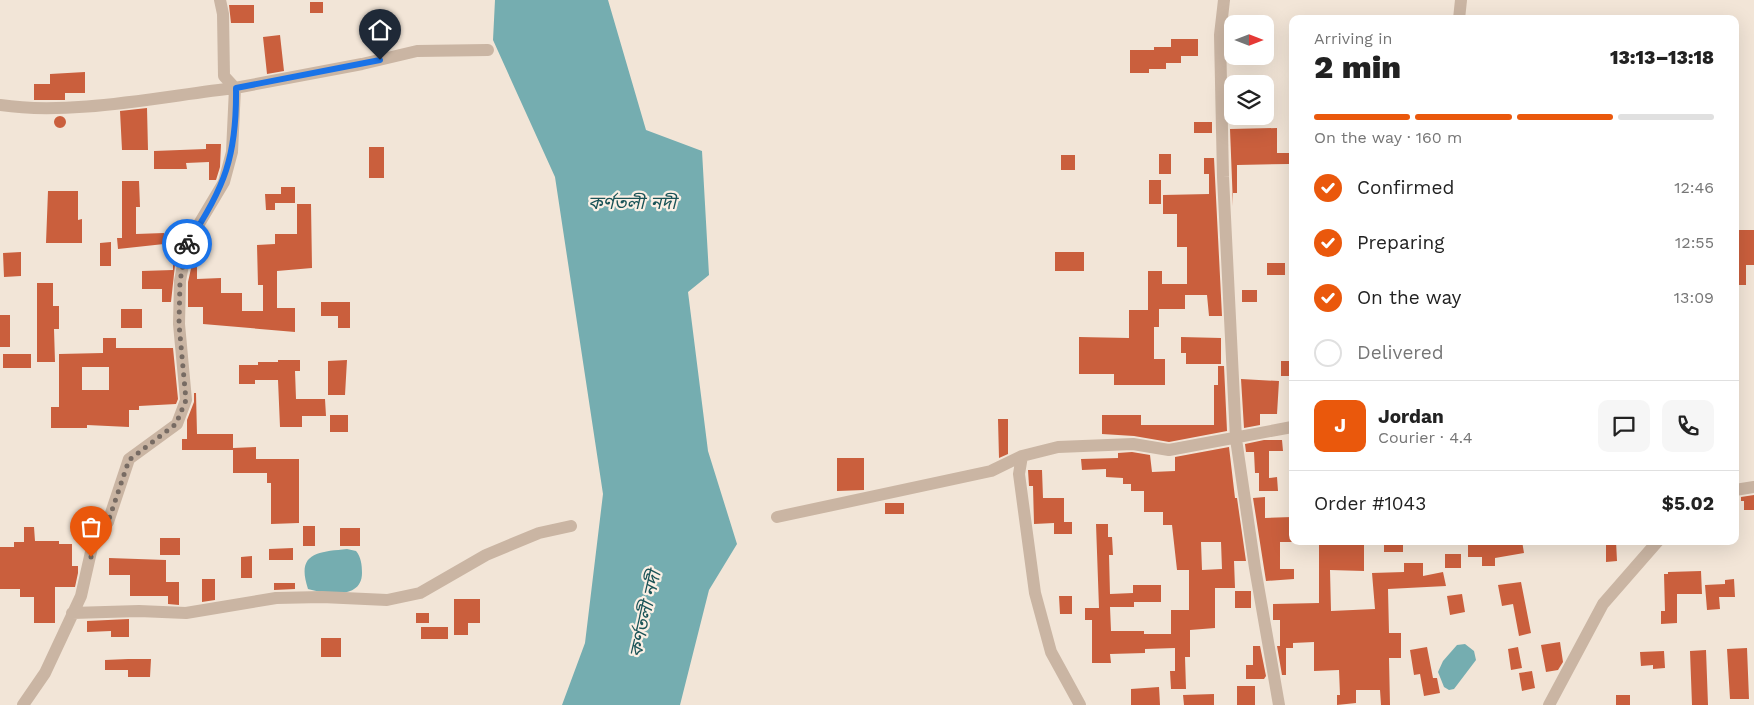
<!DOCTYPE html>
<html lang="en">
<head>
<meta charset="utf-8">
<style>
  :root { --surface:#fff; --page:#f6f6f6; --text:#222; --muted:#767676; --line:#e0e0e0; --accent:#ea580c }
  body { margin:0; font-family:"Work Sans","Noto Sans Bengali",sans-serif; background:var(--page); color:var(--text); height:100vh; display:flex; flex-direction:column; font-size:19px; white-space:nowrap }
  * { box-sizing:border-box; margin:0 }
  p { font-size:16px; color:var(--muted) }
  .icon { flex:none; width:28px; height:28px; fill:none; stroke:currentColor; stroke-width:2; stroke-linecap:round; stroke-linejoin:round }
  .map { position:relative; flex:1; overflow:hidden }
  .details { position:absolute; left:1289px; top:15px; width:450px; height:530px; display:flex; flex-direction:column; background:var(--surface); border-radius:10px; box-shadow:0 5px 20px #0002 }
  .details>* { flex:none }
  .needle { width:32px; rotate:90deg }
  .controls { position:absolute; left:1224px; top:15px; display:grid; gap:10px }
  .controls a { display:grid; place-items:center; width:50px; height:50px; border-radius:10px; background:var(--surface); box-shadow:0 5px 20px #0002; font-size:25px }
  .pin { position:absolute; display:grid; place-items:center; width:42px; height:42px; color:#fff; margin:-51px -21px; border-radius:50% 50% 50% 0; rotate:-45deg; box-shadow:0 0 5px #0007 }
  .pin .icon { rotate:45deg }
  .courier { position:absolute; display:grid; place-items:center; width:50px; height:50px; margin:-25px; border:4px solid #1a73e8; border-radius:50%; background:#fff; color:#222; box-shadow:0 1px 6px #0007 }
  .overview em { font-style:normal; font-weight:800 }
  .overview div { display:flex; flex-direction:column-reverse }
  .overview { display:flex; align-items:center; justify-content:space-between; height:85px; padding:0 25px }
  h1 { font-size:32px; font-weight:800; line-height:38px }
  .bar { display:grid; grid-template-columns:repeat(4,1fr); gap:8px 5px; align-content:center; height:60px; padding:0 25px }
  .bar i { height:6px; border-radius:4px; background:var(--line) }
  .bar .on { background:var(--accent) }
  .bar p { grid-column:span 4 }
  .line { display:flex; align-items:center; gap:12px; padding:0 25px; border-top:1px solid var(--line) }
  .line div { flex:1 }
  .round { display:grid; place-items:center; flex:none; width:52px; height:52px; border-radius:10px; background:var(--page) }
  ol { padding:0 25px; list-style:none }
  li { display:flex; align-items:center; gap:15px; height:55px }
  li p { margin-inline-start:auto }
  li .icon { padding:5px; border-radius:50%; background:var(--accent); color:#fff; stroke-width:4 }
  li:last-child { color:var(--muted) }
  li i { width:28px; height:28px; border:2px solid var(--line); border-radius:50% }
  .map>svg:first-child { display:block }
  .water { fill:#75adb0 }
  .building { fill:#ca5f3d; fill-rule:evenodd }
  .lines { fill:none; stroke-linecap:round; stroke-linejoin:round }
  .minor { stroke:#cab5a3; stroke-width:12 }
  .done { stroke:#776b63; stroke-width:5; stroke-dasharray:0 9 }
  .route { stroke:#1a73e8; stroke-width:6 }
  .labels { text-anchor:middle; stroke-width:4.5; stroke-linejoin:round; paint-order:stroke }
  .water-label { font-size:18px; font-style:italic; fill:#1a5357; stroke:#faefe4 }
</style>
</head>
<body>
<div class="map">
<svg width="1754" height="705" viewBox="0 0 1754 705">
  <rect width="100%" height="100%" fill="#f2e5d7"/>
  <path class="water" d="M495,0h113l38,130 56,21 7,124 -21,17 20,159 29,93 -28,46 -29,115h-118l23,-62 18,-149 -48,-317 -62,-137z
    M347,549l9,2c5,6 6,14 6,22 0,27 -36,21 -54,16 -12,-36 9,-37 39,-40z
    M1465,644l9,7 2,9 -22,29 -5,1 -5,-3 -6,-15 5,-11 14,-16z"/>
  <path class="building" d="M310,2h13v11h-13z
    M229,5h25v18h-23z
    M280,35l4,36 -17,3 -4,-37z
    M1171,39h27v17h-17v7h-15v6h-17v4h-19v-23h24v-3h17z
    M85,72v21h-20v7h-31v-16h16v-10z
    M147,108l1,42h-26l-2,-39z
    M54 122a6 6 0 1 1 12 0a6 6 0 1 1-12 0Z
    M1194,122h18v11h-18z
    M1277,128v25h12v11l-52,1v28h-4v13l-3,-77z
    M206,144h15l-1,23 -4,13h-7v-18l-23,1 1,6h-33v-18l52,-2z
    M369,147h15v31h-15z
    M1159,154h12v20h-12z
    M1061,155h14v15h-14z
    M1204,158h10l8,158h-13l-2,-21h-22v14h-26v18h-5v32h11v26h-51v-11h-35v-37l50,1v-28h19v-39h14v13h25v-37h-10v-33h-14v-19l46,-1v-20h-5z
    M1149,180h12v24h-12z
    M122,181h17l1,26h-4v27l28,-1v11l-46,5 -1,-11h5z
    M281,187h14v16h-20v7h-9l-1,-16h16z
    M48,191h30v29l4,-1v24h-36z
    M297,204h14l1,64 -35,3v37h18v24l-92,-8v-17h-15v-25l4,-18h5v15l24,-1v15h21v18h21v-26h-5l-1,-40 18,-1v-10h22z
    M172,230h12l-4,10h-8z
    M1735,230h19v35h-8v20h-11z
    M111,242v24h-11v-23z
    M21,252v24l-17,1 -1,-24z
    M1055,252h29v19h-29z
    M1267,263h18v12h-18z
    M173,265h2l-4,37h-9v-13h-20v-18l31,-1z
    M37,283h16v23h6v23h-5l1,33h-18z
    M1242,290h15v12h-15z
    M321,302h29v26h-12v-12h-17z
    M121,309h21v19h-21z
    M0,315h10v32h-10z
    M1181,337l40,1v26h-35v-11h-5z
    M103,338h13v10h57l5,51 -2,5 -37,2v4h-10v17l-42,-2v3h-36v-21h8v-53l44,-1zM82,367h27v23h-27z
    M3,354h28v14h-28z
    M278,360h22v11h-5l1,28h29l1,17h-24v11h-22l-2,-47h-23v4h-16v-19h19v-3h20z
    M347,360l-2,35h-17v-34z
    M1281,361h11v15h-11z
    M1218,366h6l3,65 -58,11 -35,-6 -32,-2v-19h39v10h73v-40h4z
    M1241,379l38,2 -2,33h-17v11l-16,3z
    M194,393h2l1,41h36v14l23,-1v12h43v64l-28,1v-41h-4v-10h-34v-23h-51v-11h5v-19l7,-18z
    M330,415h18v17h-18z
    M998,419h10v35l-9,4z
    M1264,440h18l1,11h-14v27l8,-1 1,14h-19v-18h-4l-1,-21h-8l-1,-8z
    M1229,447l6,51h2l9,63h-12l1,27h-20v40l-25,2v27h-5l1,32h-15l-1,-18h5v-23l-30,1v4l-35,1 1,9h-19v-43h-7v-12h14l-3,-84h12v13h4l1,18h-4l1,39 23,-1v-8h28v17h-27v5h-24l1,24h33v3h27v-24h18v-40h-12l-5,-45h-9v-13h-19v-21h-13v-7h-8v-6l-17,-1v-8l-24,1 -1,-11 37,-1v-5l14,-1 18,3 2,17 23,-1v-14zM1201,542h20l1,27 -20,1z
    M837,458h27v32l-27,1z
    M1028,470h14l1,28h21v24h8v12h-18v-11l-20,1 -1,-38h-4z
    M1754,495v15h-10v-9h-3v-4z
    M1265,497v21l27,-1v25h-12v27h14v10l-28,2 -13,-83z
    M885,503h19v11h-19z
    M303,526h12v20h-12z
    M24,527h10l1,14h24v3h13v22h6v7l-3,14h-20v36h-21v-26h-14v-8h-20v-42h14v-5h10z
    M340,528h20v18h-20z
    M160,538h20v17h-20z
    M1319,541h45v30l-34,-1 1,41 44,-2 -3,-36 32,-1v-9h19v13l20,-4 3,14 -58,3 1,44h12v25h-12l1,47h-9l-1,-15h-24v13l-19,2v-10h3l-1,-25 -25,1v-29l-21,1v5h-7v27h-4l-5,-29h3v-26h-7v-16l46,-1z
    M1384,541h19v11h-19z
    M1468,541h54l2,12 -29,5v8h-13v-9h-14z
    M1606,541h10l1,20 -11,1z
    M293,548v12h-24v-11z
    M1445,554h16v14h-16z
    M252,556v22h-11v-21z
    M109,558l57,2v22h13v23l-11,-1v-8h-38v-21h-21z
    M1701,571l1,23h-25v29l-16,1v-13h4l-1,-37h4v-2z
    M202,579h13v21l-13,2z
    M1734,579l1,18h-16l1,12 -13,1 -2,-25 20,-1v-4z
    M1521,582l10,51 -12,3 -6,-32 -11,2 -4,-21z
    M274,583h21v6l-21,1z
    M1235,591h16v17h-16z
    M1462,594l3,18 -15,3 -3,-19z
    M1059,596h13v18h-12z
    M454,599h26v24h-12v12h-14z
    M416,613h13v10h-13z
    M129,619v18h-18v-6l-24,1v-11z
    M421,627h27v12h-27z
    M321,638h20v19h-20z
    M1560,642l3,20 -5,8 -12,2 -5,-27z
    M1253,646h7l6,30 -2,3h-18v-14h7z
    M1427,647l6,31h4l3,15 -16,3 -4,-22 -6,1 -4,-25z
    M1518,647l4,21 -11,2 -3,-21z
    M1747,648l2,51h-19l-3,-50z
    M1706,650l2,55h-16l-2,-54z
    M1664,651l1,17 -12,1v-4l-12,1 -1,-14z
    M128,659h23l-1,18h-22v-7h-23v-10z
    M1532,671l3,17 -13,3 -3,-18z
    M1237,686h18v19h-18z
    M1159,687l1,18h-29v-16z
    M1214,694v11h-30l-1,-10z
    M1616,695h14v10h-14z"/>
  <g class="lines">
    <path class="minor" d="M220,0l3,14 1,62 11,12 127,-24 55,-13 71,-1
      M1224,0l-4,35 3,142 13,262 19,129 24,137
      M1459,19l2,-19
      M0,105c71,11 163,-9 235,-17l-3,64 -8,30 -37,62 -7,37 -1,43 7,76 -9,24 -48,35 -21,63 -15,21 -12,53 -36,77 -22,32
      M1022,456l-3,18 16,119 16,59 29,53
      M1735,490l19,-3
      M777,517l214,-46 31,-15 36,-9 75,-3 36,6 123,-23
      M72,613l67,-2 47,2 90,-15 46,-1 65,3 33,-7 66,-38 53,-22 32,-7
      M1549,705l54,-101 55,-63"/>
  </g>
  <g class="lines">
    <path class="done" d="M91,557l2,-14 15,-21 21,-62 47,-36 10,-24 -7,-76 1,-43 7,-37"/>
    <path class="route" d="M187,244c38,-56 50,-89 49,-156l144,-28"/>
  </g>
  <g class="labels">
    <g class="water-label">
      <text x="632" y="209">কর্ণতলী নদী</text>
      <text transform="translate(645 614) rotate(-77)" y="6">কর্ণতলী নদী</text>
    </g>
  </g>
</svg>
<div class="controls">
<a><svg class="needle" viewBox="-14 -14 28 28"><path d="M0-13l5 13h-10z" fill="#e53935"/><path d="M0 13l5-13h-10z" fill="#767676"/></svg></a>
<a><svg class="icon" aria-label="layers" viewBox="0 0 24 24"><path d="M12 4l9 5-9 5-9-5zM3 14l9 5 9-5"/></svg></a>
</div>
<div class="pin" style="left:91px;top:557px;background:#ea580c"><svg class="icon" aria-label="bag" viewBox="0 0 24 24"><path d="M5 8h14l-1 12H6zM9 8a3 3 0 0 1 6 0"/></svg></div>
<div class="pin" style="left:380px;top:60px;background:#1f2937"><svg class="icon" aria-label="home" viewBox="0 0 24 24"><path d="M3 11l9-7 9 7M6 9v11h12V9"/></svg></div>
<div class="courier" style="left:187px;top:244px"><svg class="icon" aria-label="bike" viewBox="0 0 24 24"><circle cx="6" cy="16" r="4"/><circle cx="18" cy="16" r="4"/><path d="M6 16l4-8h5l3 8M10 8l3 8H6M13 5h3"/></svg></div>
<section class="details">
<div class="overview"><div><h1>2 min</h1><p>Arriving in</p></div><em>13:13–13:18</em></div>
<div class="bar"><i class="on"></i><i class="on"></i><i class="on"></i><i></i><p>On the way · 160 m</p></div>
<ol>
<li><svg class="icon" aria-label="check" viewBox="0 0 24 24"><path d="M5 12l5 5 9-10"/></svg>Confirmed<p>12:46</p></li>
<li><svg class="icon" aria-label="check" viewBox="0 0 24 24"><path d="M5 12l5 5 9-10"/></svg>Preparing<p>12:55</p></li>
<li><svg class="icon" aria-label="check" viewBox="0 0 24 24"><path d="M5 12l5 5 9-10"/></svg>On the way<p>13:09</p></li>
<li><i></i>Delivered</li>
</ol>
<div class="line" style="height:90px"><b class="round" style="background:var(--accent);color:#fff">J</b><div><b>Jordan</b><p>Courier · 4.4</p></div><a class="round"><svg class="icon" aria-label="chat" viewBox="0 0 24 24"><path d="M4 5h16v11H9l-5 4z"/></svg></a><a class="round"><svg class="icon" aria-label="phone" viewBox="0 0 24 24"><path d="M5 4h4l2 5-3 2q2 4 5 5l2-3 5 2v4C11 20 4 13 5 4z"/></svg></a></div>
<div class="line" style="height:65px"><div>Order #1043</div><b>$5.02</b></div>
</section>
</div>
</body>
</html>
